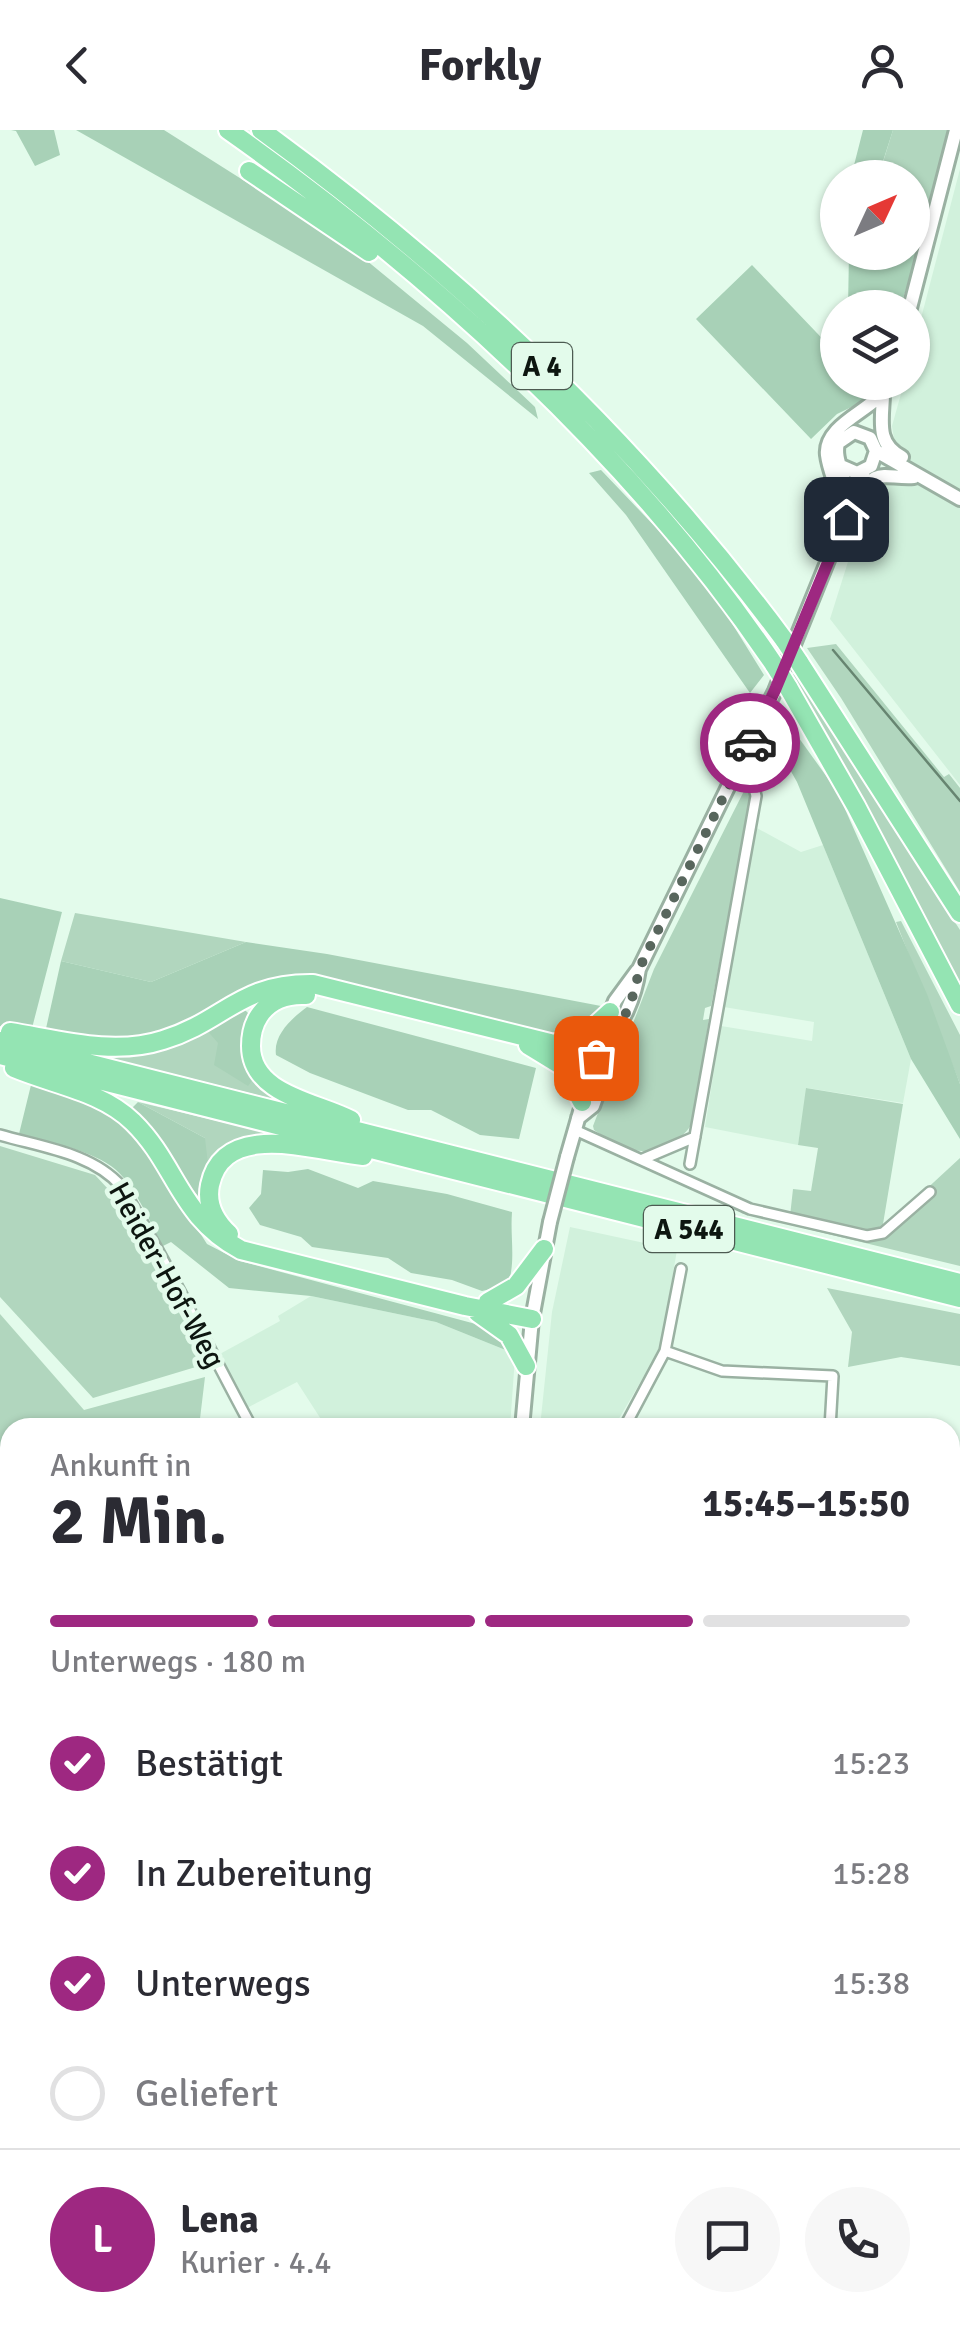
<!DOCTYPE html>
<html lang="de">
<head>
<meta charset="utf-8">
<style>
  :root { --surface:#fff; --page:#f7f7f7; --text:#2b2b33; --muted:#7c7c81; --line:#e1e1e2; --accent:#9e2881 }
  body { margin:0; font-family:Signika,sans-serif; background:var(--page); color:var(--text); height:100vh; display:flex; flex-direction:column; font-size:38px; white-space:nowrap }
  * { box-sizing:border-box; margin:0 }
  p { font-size:32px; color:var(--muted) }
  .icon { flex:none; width:55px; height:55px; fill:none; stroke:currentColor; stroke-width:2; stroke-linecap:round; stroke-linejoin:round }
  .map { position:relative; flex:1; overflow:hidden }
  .sheet { position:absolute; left:0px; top:1288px; width:960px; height:932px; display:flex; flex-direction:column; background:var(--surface); border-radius:30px 30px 0 0; box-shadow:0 2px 8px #0004 }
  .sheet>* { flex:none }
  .needle { width:65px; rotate:46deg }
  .tools { position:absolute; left:820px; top:30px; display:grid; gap:20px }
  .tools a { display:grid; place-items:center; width:110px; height:110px; border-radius:50%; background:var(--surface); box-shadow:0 2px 8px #0004; font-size:50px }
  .pin { position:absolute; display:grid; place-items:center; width:85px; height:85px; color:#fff; margin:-42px; border-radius:20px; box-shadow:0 5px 15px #0006 }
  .courier { position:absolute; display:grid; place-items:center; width:100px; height:100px; margin:-50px; border:8px solid #9e2881; border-radius:50%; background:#fff; color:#222; box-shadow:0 2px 12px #0007 }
  .head em { font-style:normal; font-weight:700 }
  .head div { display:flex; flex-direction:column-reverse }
  .head { display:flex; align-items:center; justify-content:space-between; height:170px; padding:0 50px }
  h1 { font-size:65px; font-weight:700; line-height:75px }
  .bar { display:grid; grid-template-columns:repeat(4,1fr); gap:15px 10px; align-content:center; height:120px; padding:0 50px }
  .bar i { height:12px; border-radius:8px; background:var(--line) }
  .bar .active { background:var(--accent) }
  .bar p { grid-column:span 4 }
  .line { display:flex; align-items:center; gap:25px; padding:0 50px; border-top:2px solid var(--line) }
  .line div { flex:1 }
  .round { display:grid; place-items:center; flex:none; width:105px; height:105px; border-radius:52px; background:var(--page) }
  ol { padding:0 50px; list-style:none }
  li { display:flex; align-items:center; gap:30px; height:110px }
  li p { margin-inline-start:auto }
  li .icon { padding:10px; border-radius:50%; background:var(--accent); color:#fff; stroke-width:4 }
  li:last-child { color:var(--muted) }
  li i { width:55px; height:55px; border:5px solid var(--line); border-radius:50% }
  header { display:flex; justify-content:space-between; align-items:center; height:130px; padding:0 50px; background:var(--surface); font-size:45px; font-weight:700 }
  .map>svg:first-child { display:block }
  .built { fill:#d1f1dc }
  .green { fill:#b1d6be }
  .forest { fill:#a8d1b7 }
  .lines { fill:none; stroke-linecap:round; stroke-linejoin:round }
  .stream { stroke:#678571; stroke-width:2.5 }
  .street-casing { stroke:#9ab1a2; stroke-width:14 }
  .secondary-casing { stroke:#9ab1a2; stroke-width:18 }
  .highway-casing { stroke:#fff; stroke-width:22 }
  .street { stroke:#fff; stroke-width:9 }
  .secondary { stroke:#fff; stroke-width:12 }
  .highway { stroke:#94e4b3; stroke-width:18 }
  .secondary-bridge-casing { stroke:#9ab1a2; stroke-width:18; stroke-linecap:butt }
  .highway-bridge-casing { stroke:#fff; stroke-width:22; stroke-linecap:butt }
  .secondary-bridge { stroke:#fff; stroke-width:12 }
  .highway-bridge { stroke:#94e4b3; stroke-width:18 }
  .done { stroke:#58665d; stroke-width:10; stroke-dasharray:0 18 }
  .route { stroke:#9e2881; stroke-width:12 }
  .labels { text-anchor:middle; stroke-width:9; stroke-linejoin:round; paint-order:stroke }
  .shield { fill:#e3fbeb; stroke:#4d5b52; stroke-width:2.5 }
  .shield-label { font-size:28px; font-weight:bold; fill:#0d1610 }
  .street-label { font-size:30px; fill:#0d1610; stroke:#e3fbeb }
</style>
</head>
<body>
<header><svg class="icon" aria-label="back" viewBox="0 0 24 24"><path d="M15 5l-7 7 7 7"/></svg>Forkly<svg class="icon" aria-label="person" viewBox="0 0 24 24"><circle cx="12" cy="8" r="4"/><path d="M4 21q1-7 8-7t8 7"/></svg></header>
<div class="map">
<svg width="960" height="2218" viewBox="0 0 960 2218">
  <rect width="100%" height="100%" fill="#e3fbeb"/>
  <path class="built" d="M960,39v616l-130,-166 39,-124 21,-15 13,-30 -9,-11 -2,-13 12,-43 8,-1 1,-33z
    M755,697l46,25 22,-7 88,214 -8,44 -96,-15 -9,57 -93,-18 16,-101 91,15 2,-19 -90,-15z
    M570,1097l107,23 -17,99 -46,78h-74l12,-115z
    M311,1166l125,26 72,29 7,6 -5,70h-184l-29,-45 -50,26 -29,-53 62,-34 -2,-5z"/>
  <path class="green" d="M893,0h57l-31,123 -6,-4 -1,-71h-34z
    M836,514l108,133 5,-3 11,14v104l-119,-194 -34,-50z
    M794,543l166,257v59l-119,-227 -49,-84z
    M745,659l7,8 -41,209 -6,2 -2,12 6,-1 -16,102c-5,11 -12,16 -23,23 -27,16 -51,3 -76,-14l-1,-4 61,-157z
    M75,783l171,29 -95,40 -90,-21z
    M901,791l59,114v49l-64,-162z
    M204,897l50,51 43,27 -184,-46z
    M806,958l97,16 -21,126 78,-72v108l-219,-53 9,-6 40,9 3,-27 18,2 7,-43 -20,-3z
    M138,972l142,34 -27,4 -48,41v-43z
    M0,1016l95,29 14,15 39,50 37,67 24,56 -116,35 -93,-101z
    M827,1158l133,26v52l-59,-9 -53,10 4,-35z
    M0,1184l84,96 121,-33 -6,50 -189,1v113l-10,-11z
    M0,1420l10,9v199l-3,5 3,2v25l-10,-3z
    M950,1456l10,2v545l-10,8z
    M0,1909l10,1v300h187l4,8h-201z"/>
  <path class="forest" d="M11,0h43l6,25 -25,11 -19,-35z
    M76,0h88l191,121 112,92 68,64 3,12 -115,-93z
    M863,0h30l-15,47h-27z
    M913,119l6,4 -19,54 -52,1 1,-55 63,-1z
    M752,135l85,89 1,28 34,1 -8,18 -27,13 -26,25 -115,-120z
    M601,340l62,65 57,69 44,71 -14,18 -124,-178 -37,-42z
    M791,597l46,64 90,203 33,90v55l-49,-80 -114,-277 -17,-30z
    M0,768l62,14 -31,120 -31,-6z
    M246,812l81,12 274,52 -6,16 -23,15 -44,-1 -218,-55 -44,-1 -95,52 -38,10 -88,-9 16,-72 90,21z
    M241,876l9,9c-13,28 -12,36 4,63l-6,8 -34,-21 4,-22 -14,-16z
    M307,877l229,61 -17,71 -39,-4 -49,-25h-23l-98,-37 -34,-18c-3,-20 16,-37 31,-48z
    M31,955l46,9 38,20 27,28 65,102 33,17 247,66 18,13 3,11 -72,-29 -125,-26 -82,-8 -58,-46 -8,4c-14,-25 -29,-64 -52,-80 -26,-18 -62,-23 -92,-32z
    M138,972l67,36 3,26 -6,37 -73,-90z
    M308,1039l50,19 15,-7 74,13 65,18c-2,26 4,48 -4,73l-26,6 -30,-11 -41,-7 -23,-15 -76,-11 -11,-10 -41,-12 -11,-17 12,-14 2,-24 25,2z"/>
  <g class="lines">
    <path class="stream" d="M833,520l127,151
      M0,1816l10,3"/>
    <defs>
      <path id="street" d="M575,1000l175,79 117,27 16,-3 47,-41
        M0,1005c41,12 92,18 121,51 48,79 87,161 131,242
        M643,1029l52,-22
        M690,1034l66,-368 -4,-16 -15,-12
        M665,1221l57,20 111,5 -3,52
        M624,1298l41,-77 16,-82
        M0,1659l10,4
        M0,1701l10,7
        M950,1873l10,4
        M200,2210l5,8
        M505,2210l1,8"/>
      <path id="secondary" d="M910,178l46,-178
        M883,266c-1,25 -7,48 19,61
        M876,321l84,48
        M841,336l16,7 14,-7 5,-15 -6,-13 -16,-6 -16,11c-5,20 12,35 6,57
        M858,368c16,-32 28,-19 56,-21
        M840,374c-2,-17 -11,-32 -13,-49 -3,-25 31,-40 47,-54
        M601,916c22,-19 34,-49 38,-77l136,-278 89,-220
        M578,988l15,-12 26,-73
        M567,1027l36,-125 12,-31 22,-30
        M522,1298l10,-109 18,-97
        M0,1408l10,10
        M715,2210l6,8
        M254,2218l5,-8"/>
      <path id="highway" d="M228,0c203,143 408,329 547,536
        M261,0c198,144 378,314 524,511
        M249,41l120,81
        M799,532l161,251
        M788,557l68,119 104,199
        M306,865c-19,-1 -36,4 -47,21 -6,9 -8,19 -8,30 0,49 66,56 100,74
        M10,902c49,8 104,24 153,8 62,-19 76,-57 150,-56l237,59 46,15
        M0,911l960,242
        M556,913l27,-6 27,-25
        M528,915l36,22 18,35
        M0,925l960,243
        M14,938c40,17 87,23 119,54 44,43 46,95 108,128l224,56 67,13
        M229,1104c-14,-13 -23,-29 -19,-49 14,-67 108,-33 153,-29
        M488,1172l28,-16 28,-37
        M478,1183l31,22 17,31"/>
    </defs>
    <use href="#street" class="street-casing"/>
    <use href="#secondary" class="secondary-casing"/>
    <use href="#highway" class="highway-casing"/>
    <use href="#street" class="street"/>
    <use href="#secondary" class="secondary"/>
    <use href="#highway" class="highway"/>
    <defs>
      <path id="secondary-bridge" d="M550,1092l17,-65"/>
      <path id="highway-bridge" d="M785,511l14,21
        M775,536l13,21"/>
    </defs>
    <use href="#secondary-bridge" class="secondary-bridge-casing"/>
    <use href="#highway-bridge" class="highway-bridge-casing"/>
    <use href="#secondary-bridge" class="secondary-bridge"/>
    <use href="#highway-bridge" class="highway-bridge"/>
  </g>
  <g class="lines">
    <path class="done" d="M596,928c4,-11 12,-16 19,-26 13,-18 21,-42 24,-63l111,-226"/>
    <path class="route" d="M750,613l25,-53 71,-171"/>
  </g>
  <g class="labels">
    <g class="shield">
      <rect x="512" y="213" width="60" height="46" rx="8"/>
      <rect x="644" y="1076" width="90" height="46" rx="8"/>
    </g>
    <g class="shield-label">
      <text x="542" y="246">A 4</text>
      <text x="689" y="1109">A 544</text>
    </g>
    <g class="street-label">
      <text transform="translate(167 1145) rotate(61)" y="10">Heider-Hof-Weg</text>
    </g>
  </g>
</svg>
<div class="tools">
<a><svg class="needle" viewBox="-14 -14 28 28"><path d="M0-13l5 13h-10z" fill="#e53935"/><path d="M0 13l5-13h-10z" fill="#7c7c81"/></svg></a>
<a><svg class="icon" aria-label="layers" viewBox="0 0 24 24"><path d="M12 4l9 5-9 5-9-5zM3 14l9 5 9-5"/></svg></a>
</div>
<div class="pin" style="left:596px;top:928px;background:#ea580c"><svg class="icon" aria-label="bag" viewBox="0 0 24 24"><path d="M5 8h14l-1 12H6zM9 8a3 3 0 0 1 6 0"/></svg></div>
<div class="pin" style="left:846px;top:389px;background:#1f2937"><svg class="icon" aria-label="home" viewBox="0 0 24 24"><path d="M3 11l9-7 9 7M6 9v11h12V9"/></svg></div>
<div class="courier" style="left:750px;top:613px"><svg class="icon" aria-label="car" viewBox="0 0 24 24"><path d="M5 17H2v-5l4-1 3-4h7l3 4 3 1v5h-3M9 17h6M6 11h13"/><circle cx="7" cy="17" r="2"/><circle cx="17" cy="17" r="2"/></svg></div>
<section class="sheet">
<div class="head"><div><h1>2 Min.</h1><p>Ankunft in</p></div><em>15:45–15:50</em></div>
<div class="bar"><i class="active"></i><i class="active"></i><i class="active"></i><i></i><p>Unterwegs · 180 m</p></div>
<ol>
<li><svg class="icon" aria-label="check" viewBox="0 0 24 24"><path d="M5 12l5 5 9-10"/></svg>Bestätigt<p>15:23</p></li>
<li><svg class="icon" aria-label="check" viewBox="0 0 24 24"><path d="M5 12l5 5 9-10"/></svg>In Zubereitung<p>15:28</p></li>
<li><svg class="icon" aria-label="check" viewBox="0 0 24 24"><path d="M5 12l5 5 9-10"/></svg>Unterwegs<p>15:38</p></li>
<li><i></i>Geliefert</li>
</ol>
<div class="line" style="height:180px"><b class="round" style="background:var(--accent);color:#fff">L</b><div><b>Lena</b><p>Kurier · 4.4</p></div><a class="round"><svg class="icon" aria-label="chat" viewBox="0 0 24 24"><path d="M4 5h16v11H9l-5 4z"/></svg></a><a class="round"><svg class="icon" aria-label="phone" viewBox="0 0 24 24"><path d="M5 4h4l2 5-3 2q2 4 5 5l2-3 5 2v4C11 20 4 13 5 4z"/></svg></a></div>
</section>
</div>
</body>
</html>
